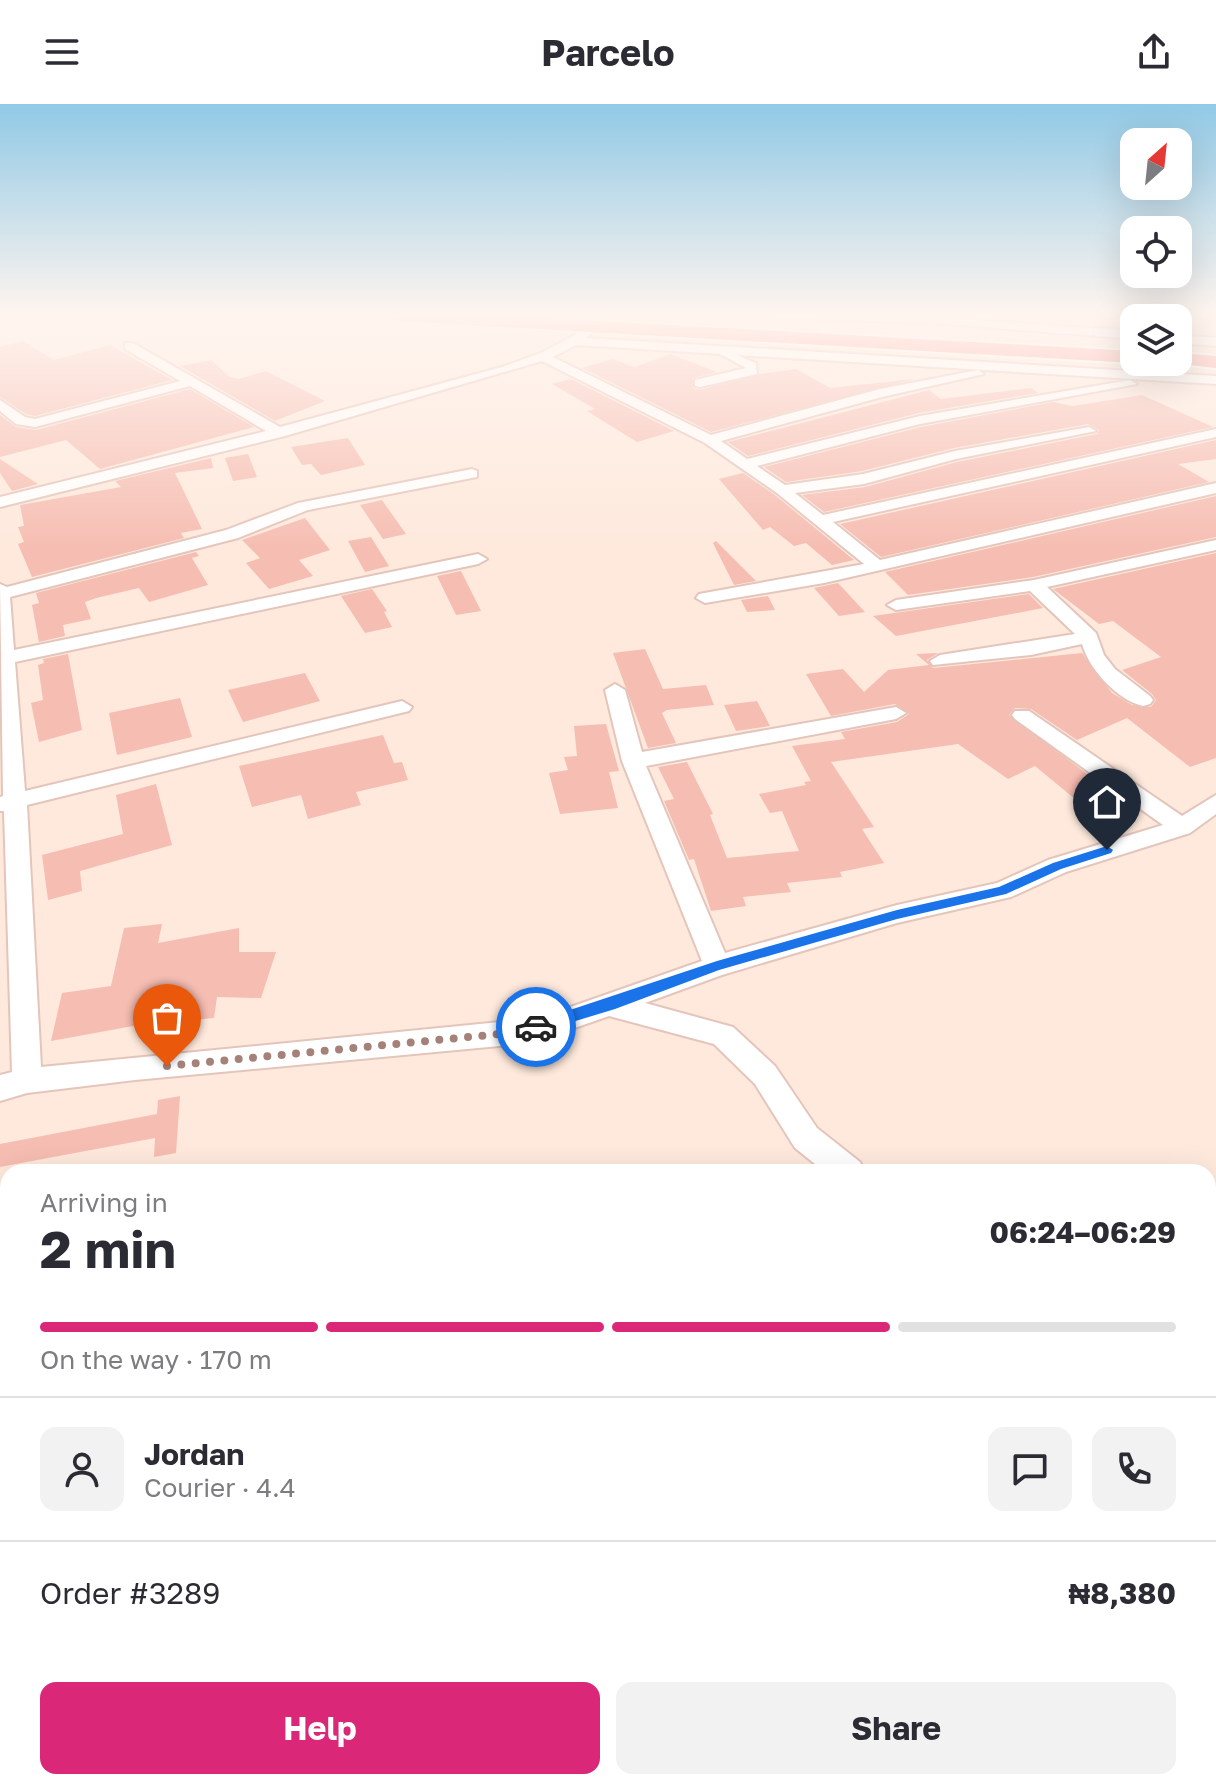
<!DOCTYPE html>
<html lang="en">
<head>
<meta charset="utf-8">
<style>
  :root { --surface:#fff; --page:#f2f2f3; --text:#2b2b33; --muted:#7c7c81; --line:#e1e1e2; --accent:#db2777 }
  body { margin:0; font-family:"Golos Text",sans-serif; background:var(--page); color:var(--text); height:100vh; display:flex; flex-direction:column; font-size:30px; white-space:nowrap }
  * { box-sizing:border-box; margin:0 }
  p { font-size:26px; color:var(--muted) }
  .icon { flex:none; width:44px; height:44px; fill:none; stroke:currentColor; stroke-width:2; stroke-linecap:round; stroke-linejoin:round }
  .map { position:relative; flex:1; overflow:hidden }
  .side { position:absolute; left:0px; top:1060px; width:1216px; height:626px; display:flex; flex-direction:column; background:var(--surface); border-radius:24px 24px 0 0; box-shadow:0 8px 32px #0002 }
  .side>* { flex:none }
  .needle { width:52px; rotate:27deg }
  .controls { position:absolute; left:1120px; top:24px; display:grid; gap:16px }
  .controls a { display:grid; place-items:center; width:72px; height:72px; border-radius:16px; background:var(--surface); box-shadow:0 8px 32px #0002; font-size:40px }
  .pin { position:absolute; display:grid; place-items:center; width:68px; height:68px; color:#fff; margin:-82px -34px; border-radius:50% 50% 50% 0; rotate:-45deg; box-shadow:0 0 8px #0007 }
  .pin .icon { rotate:45deg }
  .courier { position:absolute; display:grid; place-items:center; width:80px; height:80px; margin:-40px; border:6px solid #1a73e8; border-radius:50%; background:#fff; color:#222; box-shadow:0 2px 10px #0007 }
  .summary em { font-style:normal; font-weight:700 }
  .summary div { display:flex; flex-direction:column-reverse }
  .summary { display:flex; align-items:center; justify-content:space-between; height:136px; padding:0 40px }
  h1 { font-size:52px; font-weight:700; line-height:60px }
  .bar { display:grid; grid-template-columns:repeat(4,1fr); gap:12px 8px; align-content:center; height:96px; padding:0 40px }
  .bar i { height:10px; border-radius:6px; background:var(--line) }
  .bar .selected { background:var(--accent) }
  .bar p { grid-column:span 4 }
  .line { display:flex; align-items:center; gap:20px; padding:0 40px; border-top:2px solid var(--line) }
  .line div { flex:1 }
  .round { display:grid; place-items:center; flex:none; width:84px; height:84px; border-radius:16px; background:var(--page) }
  .cta { display:flex; gap:16px; margin-top:auto; padding:16px 40px }
  .cta a { flex:1; height:92px; border-radius:16px; background:var(--accent); color:#fff; font-size:32px; font-weight:700; line-height:92px; text-align:center }
  .cta a+a { background:var(--page); color:var(--text) }
  header { display:flex; justify-content:space-between; align-items:center; height:104px; padding:0 40px; background:var(--surface); font-size:36px; font-weight:700 }
  .map>svg:first-child { display:block }
  .building { fill:#f6bdb2 }
  .lines { fill:none; stroke-linecap:round; stroke-linejoin:round }
  .street-casing { stroke:#e4c5bb; stroke-width:4 }
  .highway-casing { stroke:#fff; stroke-width:4 }
  .street { fill:#fff; fill-rule:evenodd }
  .highway { fill:#ff908d; fill-rule:evenodd }
  .route { fill:#1a73e8 }
  .done { stroke:#a58279; stroke-width:8; stroke-dasharray:0 14.4 }
</style>
</head>
<body>
<header><svg class="icon" aria-label="menu" viewBox="0 0 24 24"><path d="M4 6h16M4 12h16M4 18h16"/></svg>Parcelo<svg class="icon" aria-label="share" viewBox="0 0 24 24"><path d="M12 15V3M7 8l5-5 5 5M5 13v7h14v-7"/></svg></header>
<div class="map">
<svg width="1216" height="1685" viewBox="0 0 1216 1685">
  <rect width="100%" height="100%" fill="#fee9dc"/>
  <path class="building" d="M23,237l31,19 56,-15 62,35 -137,36 -9,-2 -26,-17v-50z
    M670,250l47,18 -24,6v10l6,2 61,-16 36,-5 34,19 85,-9 -204,53 -129,-64 31,-9 22,8z
    M212,256l16,16 11,3 27,-8 59,30 -50,20 -95,-55z
    M571,275l103,52 -37,11 -50,-31 8,-2 -43,-25z
    M1031,284l7,5 -119,20 -171,43 -20,-14 201,-52 12,9z
    M190,285l64,38 -154,42 -34,-29 -66,17v-42l16,12 20,3z
    M1142,291l71,32 -389,85 -22,-17 63,-8 92,-25 140,-28 2,-4 -11,-6 -134,24 -92,23 -76,11 -22,-15 157,-40 132,-25 20,4z
    M348,334l17,27 -44,10 -10,-11 -9,1 -11,-18z
    M1216,336v19l-38,5 31,18 -328,75 -41,-33z
    M248,350l9,23 -24,4 -8,-23z
    M211,354l2,10 -38,5 27,56 -21,4 3,5 -152,39 -14,-33 6,-2 -6,-15 6,-1 -4,-21 101,-18 -6,-6z
    M0,355l38,25 -26,7 -12,-18z
    M743,369l32,22 79,65 -22,5 -26,-22 -12,3 -24,-19 -7,3 -44,-51z
    M1216,392v41l-183,40 -125,18 -23,-23z
    M382,396l24,34 -23,5 -23,-34z
    M305,414l25,32 -31,10 14,16 -44,13 -23,-26 14,-5 -18,-18z
    M371,433l18,29 -24,6 -17,-31z
    M716,437l40,40 -22,4 -21,-42z
    M196,448l3,4 -7,2 16,27 -59,17 -10,-14 -43,10 -11,4 6,17 -28,6 2,11 -26,6 -7,-37 7,-2 -3,-10z
    M1216,449v205l-26,9 -63,-49 -50,22 -46,-31 -16,-1 -6,7 86,65 -6,2 45,36 -24,10 -75,-62 -27,13 -50,-35 -127,18 43,65 -12,2 22,34 -44,9 2,5 -55,6 4,9 -48,5 3,9 -35,5 -17,-52 -5,1 -25,-59 10,-2 -16,-32 29,-5 26,52 -3,1 17,43 72,-7 -17,-40 -12,2 -11,-19 47,-9 -2,-3 7,-1 -19,-35 53,-7 -4,-7 56,-10 12,-8 -14,-10 -64,12 -25,-42 37,-5 21,23 24,-22 41,-5 -13,-11 22,-1 -11,7 6,8 149,-15 30,40 20,12 19,2 5,-7 -4,-6 -30,-24 39,-13 -48,-36 -14,3 -46,-35z
    M461,467l20,40 -25,4 -19,-39z
    M838,479l27,29 -26,4 -25,-28z
    M372,485l15,22 -3,1 8,15 -27,6 -24,-37z
    M1029,490l14,14 -147,28 -23,-20z
    M768,492l7,14 -28,2 -6,-12z
    M645,545l18,40 43,-4 8,20 -47,5 -5,3 14,30 -28,5 -35,-95z
    M68,550l14,76 -43,12 -8,-39 12,-3 -5,-35 6,-2 -1,-4z
    M305,569l15,28 -77,21 -15,-32z
    M180,594l12,39 -75,18 -8,-42z
    M757,597l13,25 -34,5 -12,-26z
    M606,620l13,47 -10,1 9,36 -58,6 -11,-41 19,-3 -4,-13 13,-1 -3,-30z
    M383,631l11,28 8,-1 6,18 -52,12 5,13 -53,14 -7,-24 -49,12 -13,-41z
    M156,680l16,61 -92,26 2,20 -34,9 -6,-45 81,-21 -7,-39z
    M162,820l-4,19 81,-15v24h37l-15,46 -44,-1 -3,21 -70,6 -93,17 11,-48 49,-7 13,-58z
    M180,992l-4,57 -22,4 1,-19 -155,29v-23l157,-30 1,-14z"/>
  <g class="lines">
    <defs>
      <path id="street" d="M529,211h14l-9,4z
        M768,211l167,2 199,14v8l-199,-16 -161,-5z
        M586,225l6,4 -6,5 630,38v8l-479,-29 19,8 1,11 -57,13 -5,-1v-6l51,-12 -26,-14 -144,-9 -23,12 158,78 169,-46 98,-19 6,4 -102,23 -161,44 26,18 173,-43 210,-36 7,4 -217,40 -163,42 28,19 78,-11 92,-23 134,-24 7,4 -140,28 -92,25 -69,9 28,22 393,-86v8l-383,85 47,38 336,-77v10l-392,90 -119,20 -9,-5 3,-4 165,-30 -87,-71 -72,-50 -163,-82 -257,75 -285,71v-10l266,-66 -76,-45 -155,41 -19,-3 -16,-13v-11l25,17 10,2 145,-38 -55,-32v-6h8l147,84 222,-60 41,-15z
        M1178,231l38,3v8l-38,-3z
        M472,365l5,2v6l-169,33 -70,28 -228,59 4,53 464,-96 9,5 -9,5 -463,98 10,129 377,-90 10,6 -3,4 -382,94 14,262 470,-46 51,-11 140,-49 -80,-200 -17,-71 10,-6 10,6 17,62 254,-45 10,6 -10,6 -250,47 79,187 172,-48 100,-22 51,-23 115,-35 -148,-106 -3,-4 3,-4h14l153,105 34,-21v19l-26,19 -124,39 -55,25 -114,26 -175,52 -77,28 88,24 42,39 42,62 43,34 5,10h-40l-30,-24 -40,-64 -41,-40 -105,-28 -46,16 -52,13 -376,35 -108,13 -27,8v-26l12,-3 -8,-261h-4v-14l3,-1 -3,-212 7,3 219,-57 72,-27z
        M1216,436v10l-169,37 49,46 8,22 11,14 35,27 3,4 -3,4 -7,2c-26,-6 -54,-37 -61,-62l-51,11 -98,10 -3,-4 10,-6 135,-21 -45,-43 -134,19 -9,-5 9,-5 138,-20z
        M1208,1299l8,3v38l-8,-4z"/>
      <path id="highway" d="M388,211h107l639,36v11h5l-5,1 -736,-42z
        M1178,249l38,3v12l-45,-5 7,-1z"/>
    </defs>
    <use href="#street" class="street-casing"/>
    <use href="#highway" class="highway-casing"/>
    <use href="#street" class="street"/>
    <use href="#highway" class="highway"/>
  </g>
  <linearGradient id="sky" x2="0" y2="1"><stop stop-color="#91c9e6"/><stop offset="0.47" stop-color="#fff5ef"/><stop offset="1" stop-color="#fff5ef" stop-opacity="0"/></linearGradient>
  <rect width="1216" height="447" fill="url(#sky)"/>
  <path class="route" d="M1107,742l6,4 -2,3 -50,16 -55,25 -109,25 -178,51 -104,39 -79,24 -7,-6 2,-4 186,-62 180,-51 102,-23 54,-24z"/>
  <g class="lines">
    <path class="done" d="M167,962l344,-33 25,-6"/>
  </g>
</svg>
<div class="controls">
<a><svg class="needle" viewBox="-14 -14 28 28"><path d="M0-13l5 13h-10z" fill="#e53935"/><path d="M0 13l5-13h-10z" fill="#7c7c81"/></svg></a>
<a><svg class="icon" aria-label="locate" viewBox="0 0 24 24"><circle cx="12" cy="12" r="6"/><path d="M12 2v4M12 18v4M2 12h4M18 12h4"/></svg></a>
<a><svg class="icon" aria-label="layers" viewBox="0 0 24 24"><path d="M12 4l9 5-9 5-9-5zM3 14l9 5 9-5"/></svg></a>
</div>
<div class="pin" style="left:167px;top:962px;background:#ea580c"><svg class="icon" aria-label="bag" viewBox="0 0 24 24"><path d="M5 8h14l-1 12H6zM9 8a3 3 0 0 1 6 0"/></svg></div>
<div class="pin" style="left:1107px;top:746px;background:#1f2937"><svg class="icon" aria-label="home" viewBox="0 0 24 24"><path d="M3 11l9-7 9 7M6 9v11h12V9"/></svg></div>
<div class="courier" style="left:536px;top:923px"><svg class="icon" aria-label="car" viewBox="0 0 24 24"><path d="M5 17H2v-5l4-1 3-4h7l3 4 3 1v5h-3M9 17h6M6 11h13"/><circle cx="7" cy="17" r="2"/><circle cx="17" cy="17" r="2"/></svg></div>
<section class="side">
<div class="summary"><div><h1>2 min</h1><p>Arriving in</p></div><em>06:24–06:29</em></div>
<div class="bar"><i class="selected"></i><i class="selected"></i><i class="selected"></i><i></i><p>On the way · 170 m</p></div>
<div class="line" style="height:144px"><a class="round"><svg class="icon" aria-label="person" viewBox="0 0 24 24"><circle cx="12" cy="8" r="4"/><path d="M4 21q1-7 8-7t8 7"/></svg></a><div><b>Jordan</b><p>Courier · 4.4</p></div><a class="round"><svg class="icon" aria-label="chat" viewBox="0 0 24 24"><path d="M4 5h16v11H9l-5 4z"/></svg></a><a class="round"><svg class="icon" aria-label="phone" viewBox="0 0 24 24"><path d="M5 4h4l2 5-3 2q2 4 5 5l2-3 5 2v4C11 20 4 13 5 4z"/></svg></a></div>
<div class="line" style="height:104px"><div>Order #3289</div><b>₦8,380</b></div>
<div class="cta"><a>Help</a><a>Share</a></div>
</section>
</div>
</body>
</html>
